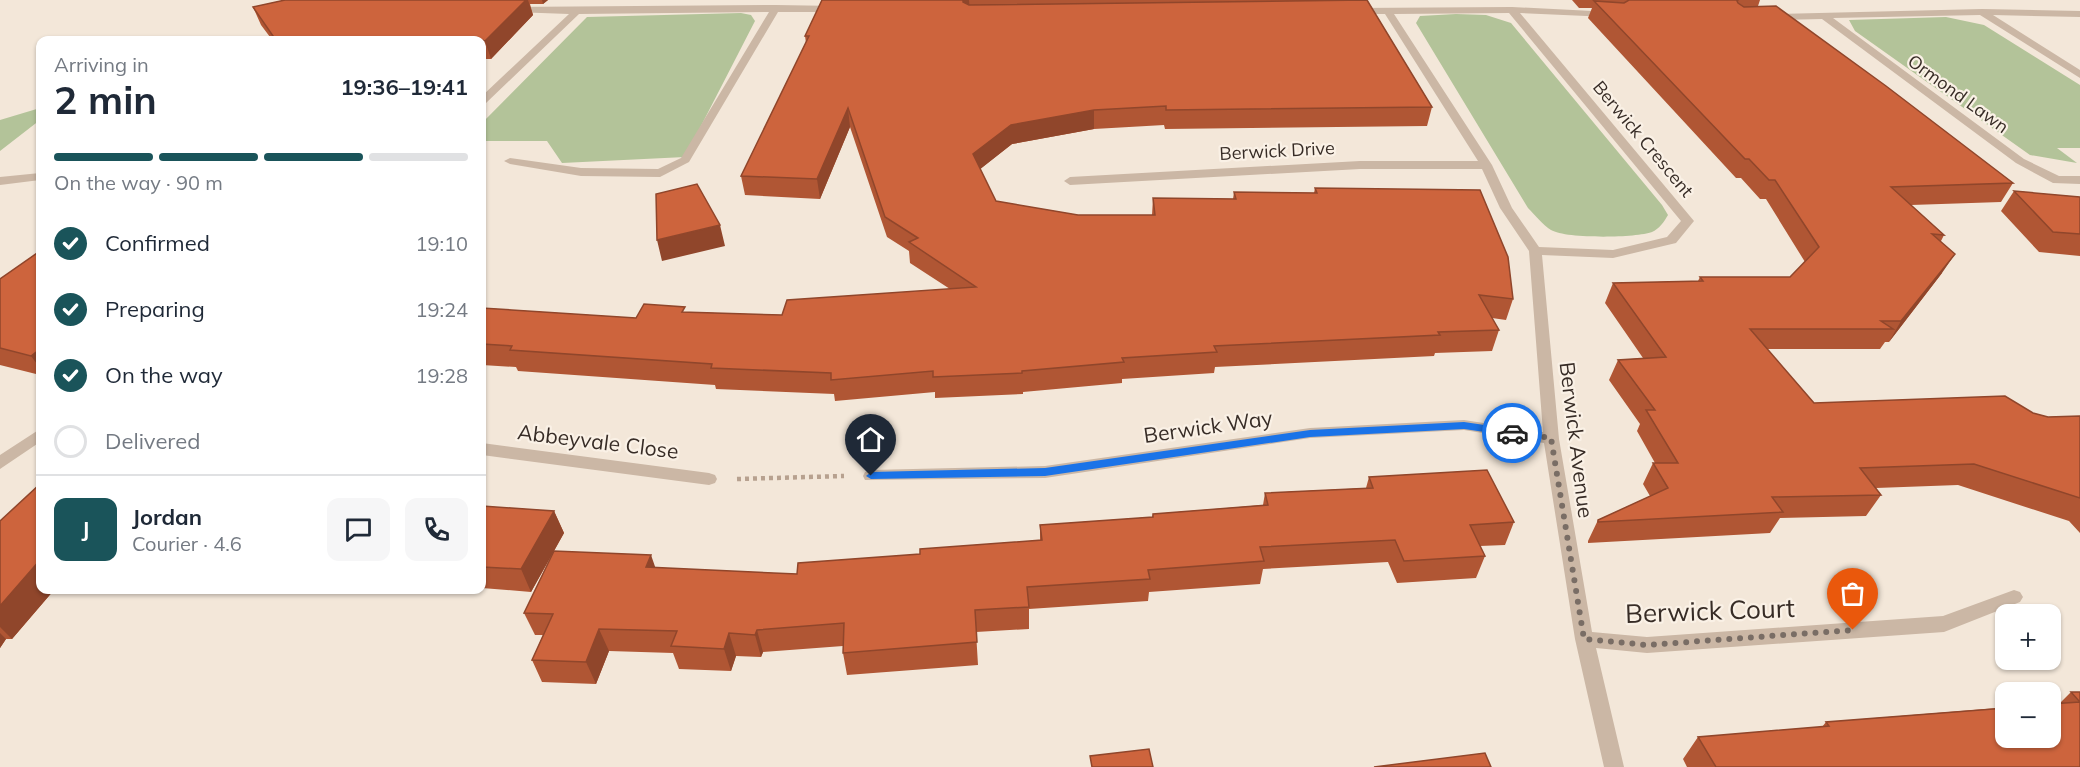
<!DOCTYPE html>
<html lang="en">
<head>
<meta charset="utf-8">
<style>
  :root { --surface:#fff; --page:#f6f6f7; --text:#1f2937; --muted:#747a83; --line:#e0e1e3; --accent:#1a545a }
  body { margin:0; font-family:Mulish,sans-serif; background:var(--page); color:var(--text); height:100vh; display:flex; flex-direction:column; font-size:22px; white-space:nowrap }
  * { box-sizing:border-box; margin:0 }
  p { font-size:20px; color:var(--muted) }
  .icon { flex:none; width:33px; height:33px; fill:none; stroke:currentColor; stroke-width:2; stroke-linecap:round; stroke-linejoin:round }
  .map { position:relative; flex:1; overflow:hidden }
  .drawer { position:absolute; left:36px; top:36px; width:450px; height:558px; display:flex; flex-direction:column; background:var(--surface); border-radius:12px; box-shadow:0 2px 4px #0004 }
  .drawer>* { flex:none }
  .tools { position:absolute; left:1995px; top:604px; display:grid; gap:12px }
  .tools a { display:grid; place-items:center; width:66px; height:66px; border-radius:12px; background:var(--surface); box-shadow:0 2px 4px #0004; font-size:30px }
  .pin { position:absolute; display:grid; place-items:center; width:51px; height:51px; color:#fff; margin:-62px -26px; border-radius:50% 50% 50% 0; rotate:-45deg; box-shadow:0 0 6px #0007 }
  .pin .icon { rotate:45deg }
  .courier { position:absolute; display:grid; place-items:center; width:60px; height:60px; margin:-30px; border:4px solid #1a73e8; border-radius:50%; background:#fff; color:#222; box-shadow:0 2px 8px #0007 }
  .summary em { font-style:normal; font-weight:700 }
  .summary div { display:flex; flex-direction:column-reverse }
  .summary { display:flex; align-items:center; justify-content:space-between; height:102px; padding:0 18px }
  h1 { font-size:39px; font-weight:700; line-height:45px }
  .bar { display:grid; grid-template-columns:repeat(4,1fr); gap:9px 6px; align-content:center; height:72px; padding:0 18px }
  .bar i { height:8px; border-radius:4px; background:var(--line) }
  .bar .active { background:var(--accent) }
  .bar p { grid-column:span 4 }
  .line { display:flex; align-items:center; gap:15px; padding:0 18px; border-top:2px solid var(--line) }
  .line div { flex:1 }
  .round { display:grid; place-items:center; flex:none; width:63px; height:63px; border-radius:12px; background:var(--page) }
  ol { padding:0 18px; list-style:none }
  li { display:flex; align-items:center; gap:18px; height:66px }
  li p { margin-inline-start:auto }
  li .icon { padding:6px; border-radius:50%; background:var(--accent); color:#fff; stroke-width:4 }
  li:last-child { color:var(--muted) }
  li i { width:33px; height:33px; border:3px solid var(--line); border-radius:50% }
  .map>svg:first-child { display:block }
  .green { fill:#b3c399 }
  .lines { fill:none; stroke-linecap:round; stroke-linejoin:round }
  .path { stroke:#b7a18f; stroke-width:4.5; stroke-dasharray:4 4; stroke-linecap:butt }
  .street { fill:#cbb7a5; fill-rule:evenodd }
  .wall { fill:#b05634 }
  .shaded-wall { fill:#90462b }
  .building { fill:#cd643d; stroke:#90462b; stroke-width:1.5 }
  .route { fill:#1a73e8 }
  .done { stroke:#796d65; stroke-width:6; stroke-dasharray:0 10.8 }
  .labels { text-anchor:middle; stroke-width:4.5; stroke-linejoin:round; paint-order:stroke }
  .far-street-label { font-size:18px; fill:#372c26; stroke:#faf1e6 }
  .street-label { font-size:21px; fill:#372c26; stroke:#faf1e6 }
  .near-street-label { font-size:26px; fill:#372c26; stroke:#faf1e6 }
</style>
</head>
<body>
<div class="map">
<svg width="2080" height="767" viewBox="0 0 2080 767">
  <rect width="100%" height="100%" fill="#f3e7d9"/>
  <path class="green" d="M741,13l10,2 4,6 -70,136 -123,6 -15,-22h-65v-18l105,-106z
    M1456,14l30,1 25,8 151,182 6,10c-4,7 -9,14 -16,17 -16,6 -86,7 -101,-2 -8,-5 -16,-15 -23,-22l-112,-185 4,-7z
    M1946,17l38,8 96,60v63h-23l20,15 -47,-8 -175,-124 -6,-11z
    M40,108v12l-40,31v-31z"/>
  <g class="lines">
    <path class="path" d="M737,479l107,-3"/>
    <path class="street" d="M776,5l61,1 5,3 -5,3h-59l-89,150 -29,15 -79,-1 -71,-12 -6,-3 6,-3 71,10 77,1 23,-11 88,-146 -190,2 -93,89 -4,1v-8l87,-82 -56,-2 -5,-3 2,-2z
      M1512,7l100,5 2,2 -5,3 -89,-4 174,208 -18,22 -63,15 -71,-3 17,184 33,193 55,5 296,-21 71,-26 6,2 3,5 -3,5 -76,30 -297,21 -51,-5 28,119h-20l-29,-128 -31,-196 -80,-13 -154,8 -265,40 -180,2 -2,-4 2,-4 6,-2 174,-4 265,-38 154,-8 79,12 -14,-181 -29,-43 -18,-39h-122l-290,16 -6,-4 6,-4 290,-16h118l-93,-147h-30l-5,-3 5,-3zM1509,13l172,208 -14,16 -54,13 -74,-3 -27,-39 -20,-43 -98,-151z
      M1982,9l98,2v6l-87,-2 87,55v8l-100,-63 -147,3 191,141 35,17h21v8l-27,-1 -37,-20 -194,-144 -49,1 -5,-3 5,-3z
      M40,173v7l-40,5v-8z
      M40,429v13l-40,27v-14z
      M482,443l227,30 6,2 2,4 -2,4 -6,2 -227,-30z"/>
  </g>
  <path class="wall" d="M285,0h263l-5,4h-13l3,11 -42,44h-9v-19l-212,-3 -9,-12 -8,-18z
    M822,0h545l65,107 -5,19 -262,3 -1,-4 -70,4 -82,15 -32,25 16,32 82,14h74l1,-17 80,1 1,-7 80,1 1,-5 198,111 -7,21 -14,-2 7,12 -7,21 -57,2 -1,3 -219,11 -1,6 -92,6v4l-99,9v2l-88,4v-6l-100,9 -1,-7 -118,-5 -1,-4 -197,-14 -2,-4 -34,-2v-57l154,10 50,-6 96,3 168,-26 -40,-26 -1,-12 -22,-14 -37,-110 -30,72 -75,-4 -4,-19 65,-133 -1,-7z
    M1572,0h188l-2,6 255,177 -12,19 -90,3 33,30 -3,6 1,32 -53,69h-4l-5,7h-113l47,54 219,10 15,4 32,-1v117l-11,-12 -111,-36 -82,3 5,7 -15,21 -86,2 -10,15 -182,10v-2l10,-21 52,-24 -7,-12 10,-21h2l-18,-32 3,-7 -31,-44 9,-20 25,-2 -38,-55 8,-20 85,-2 2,-4h90l15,-15 -39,-63h-6l-19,-21h-5l-148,-160 4,-10h-13z
    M2014,191l66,6v59l-41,-4 -38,-41z
    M40,251v124l-40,-10v-86z
    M1369,477l145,45 -9,23 -25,1 5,10 -9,22 -79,5 -9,-21 -125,7 -3,15 -111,8 -1,9 -119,8v20l-53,3 2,33 -131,10 -4,-22v-7l-80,6 -2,5 -25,-1 -5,15 -52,-2 -6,-16 -64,-2 -13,33 -54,-2 -10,-22 11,-25h-8l-11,-22 132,-45 141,6 123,-20 120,-13v-16l112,-8 1,-3 110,-9 2,-12 101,-5z
    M482,506l72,5 10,22 -33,59 -49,-4z
    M0,521l40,69h14l-42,49h-6l-6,9z
    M2071,692h9v75h-393l-4,-8 15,-22 124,-10 4,-5 234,-19z"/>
  <path class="shaded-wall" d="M526,0h2l5,15 -42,44 -6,-18z
    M542,0h6l-5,4z
    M963,0h6l1,12 -6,3z
    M848,108l2,19 -30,72 -3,-20z
    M1094,110v19l-82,15 -38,30 -1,-20 38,-29z
    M720,225l5,21 -63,15 -5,-21z
    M1955,254l-13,19 -53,69 12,-21z
    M40,349v19l-9,-12z
    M554,511l10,22 -33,59 -10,-23z
    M651,555l8,23 -13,-11z
    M40,560v30h14l-42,49 -12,-12v-21z
    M599,629l10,22 -13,33 -10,-22z
    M757,630l6,22 -2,5 -6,-22z
    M0,633l6,6 -6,9z
    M729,633l7,23 -5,15 -7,-22z"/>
  <path class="building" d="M285,0h241l-41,41 -3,-1h-219l10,-4 -20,-29z
    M822,0h141v2l6,3 398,-5 65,107 -266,3v-4l-72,4 -83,15 -38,29 23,47 82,14h77l-2,-17 83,1 -2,-7 83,1 -2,-5 165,2 28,67 5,42 -34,-4 20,35 -61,2 2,3 -226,11 3,6 -95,6 2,4 -102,9v2l-89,4v-6l-102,9v-7l-120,-5 1,-4 -202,-14 2,-4 -30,-2v-36l154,10 8,-14 41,3 -3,5 100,3 5,-15 189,-13 -67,-45 9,-4 -33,-21 -37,-109 -31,71 -76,-3 68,-140h-4z
    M1629,0h109l-1,1 1,2 6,4 32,-1 110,80 127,97 -122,4 53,48 -12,-1 23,20 -54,67h-20l12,8h-143l64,74 191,-7 28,17 15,4 32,-1v82l-106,-34 -114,4 21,27 -109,2 11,15 -185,10v-2l70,-32 -15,-25h25l-32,-53h9l-37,-50 48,-3 -53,-74 90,-2 -3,-4h90l29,-30 -44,-67h-6l-20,-21h-4l-151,-158 30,2z
    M697,184l23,41 -63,15 -1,-46z
    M2014,191l66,6v37l-27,-2z
    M40,251v98l-9,7 -31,-8v-69z
    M1487,470l27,52 -44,3 15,31 -81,5 -9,-21 -135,7 4,14 -116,9 2,9 -123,8 2,20 -54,3 2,32 -134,11 1,-30 -87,7 -2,5 -26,-2 -5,16 -53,-3 6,-15 -78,-2 -13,33 -54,-2 21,-46 -29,-1 30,-62 97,4 -5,12 151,7 1,-11 122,-9v-5l122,-9 -2,-15 113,-8v-3l115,-9 -3,-12 108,-5 -4,-11z
    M40,484v76l-40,46v-85z
    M482,506l72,5 -33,58 -39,-2z
    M2071,692h9v75h-364l-18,-30 131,-11 -3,-4 180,-14v30h44v-34l30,-2z
    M1149,749l4,18h-61l-2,-11z
    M1485,753l6,14h-117z"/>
  <path class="route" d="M1464,422l48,7 5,4 -5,3 -48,-7 -154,8 -265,39 -174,3 -5,-3 5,-4 174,-4 265,-38z"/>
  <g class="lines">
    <path class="done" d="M1512,433l39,5 33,201 63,6 206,-15"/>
  </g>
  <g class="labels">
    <g class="far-street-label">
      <text transform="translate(1958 94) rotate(36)" y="6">Ormond Lawn</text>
      <text transform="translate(1643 139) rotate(50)" y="6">Berwick Crescent</text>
      <text transform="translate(1277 151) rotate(-3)" y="6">Berwick Drive</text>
    </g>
    <g class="street-label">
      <text transform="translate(1208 427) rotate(-8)" y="7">Berwick Way</text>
      <text transform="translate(1576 440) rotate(83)" y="7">Berwick Avenue</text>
      <text transform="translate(598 442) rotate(7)" y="7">Abbeyvale Close</text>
    </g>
    <g class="near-street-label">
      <text transform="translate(1710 611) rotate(-2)" y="9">Berwick Court</text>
    </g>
  </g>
</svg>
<div class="tools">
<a>+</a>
<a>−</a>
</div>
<div class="pin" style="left:1853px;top:630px;background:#ea580c"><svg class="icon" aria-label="bag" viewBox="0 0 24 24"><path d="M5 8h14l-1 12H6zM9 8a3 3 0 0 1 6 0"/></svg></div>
<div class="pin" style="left:871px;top:476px;background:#1f2937"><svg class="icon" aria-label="home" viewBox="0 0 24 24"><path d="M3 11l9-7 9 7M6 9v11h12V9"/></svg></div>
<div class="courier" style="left:1512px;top:433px"><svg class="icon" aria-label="car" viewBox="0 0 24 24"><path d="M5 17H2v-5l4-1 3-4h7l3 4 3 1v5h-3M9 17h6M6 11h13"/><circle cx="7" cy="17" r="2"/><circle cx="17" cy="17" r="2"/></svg></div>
<section class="drawer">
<div class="summary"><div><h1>2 min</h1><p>Arriving in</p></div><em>19:36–19:41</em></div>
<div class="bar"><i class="active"></i><i class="active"></i><i class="active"></i><i></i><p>On the way · 90 m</p></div>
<ol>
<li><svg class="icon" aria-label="check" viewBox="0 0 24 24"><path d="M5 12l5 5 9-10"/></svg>Confirmed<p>19:10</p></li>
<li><svg class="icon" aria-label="check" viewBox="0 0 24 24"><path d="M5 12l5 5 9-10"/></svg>Preparing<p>19:24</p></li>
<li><svg class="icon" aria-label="check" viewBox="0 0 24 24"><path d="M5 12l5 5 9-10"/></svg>On the way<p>19:28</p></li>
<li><i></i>Delivered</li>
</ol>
<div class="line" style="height:108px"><b class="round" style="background:var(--accent);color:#fff">J</b><div><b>Jordan</b><p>Courier · 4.6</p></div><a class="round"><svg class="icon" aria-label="chat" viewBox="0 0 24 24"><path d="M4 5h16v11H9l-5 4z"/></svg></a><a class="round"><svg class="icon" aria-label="phone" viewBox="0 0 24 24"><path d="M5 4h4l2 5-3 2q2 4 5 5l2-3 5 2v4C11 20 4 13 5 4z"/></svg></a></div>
</section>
</div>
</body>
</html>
